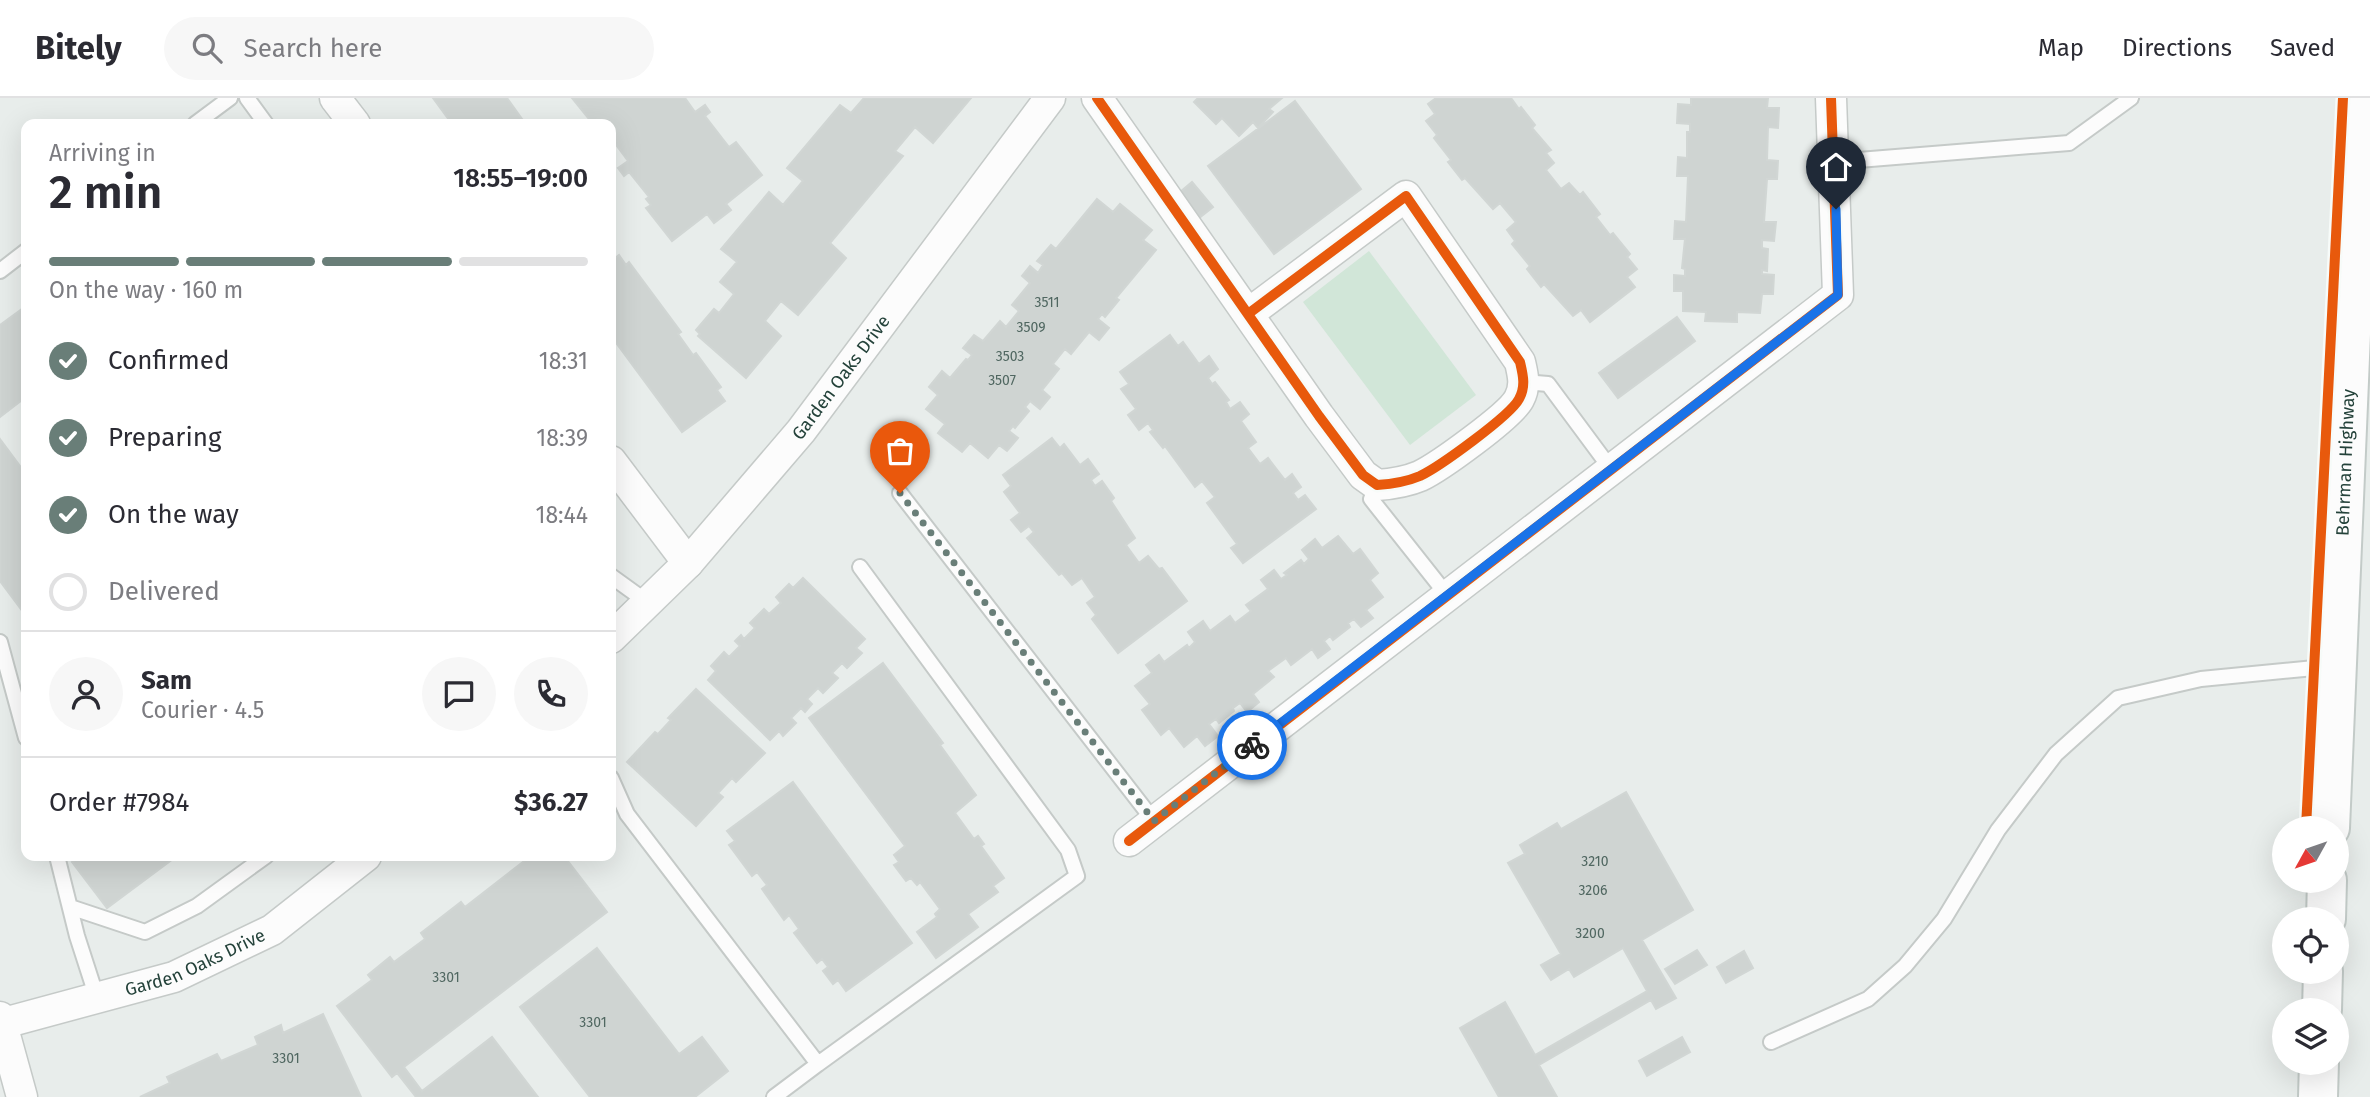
<!DOCTYPE html>
<html lang="en">
<head>
<meta charset="utf-8">
<style>
  :root { --surface:#fff; --page:#f7f7f7; --text:#2b2b33; --muted:#7c7c81; --line:#e1e1e2; --accent:#697e78 }
  body { margin:0; font-family:"Fira Sans",sans-serif; background:var(--page); color:var(--text); height:100vh; display:flex; flex-direction:column; font-size:26px; white-space:nowrap }
  * { box-sizing:border-box; margin:0 }
  p { font-size:23px; color:var(--muted) }
  .icon { flex:none; width:38px; height:38px; fill:none; stroke:currentColor; stroke-width:2; stroke-linecap:round; stroke-linejoin:round }
  .map { position:relative; flex:1; overflow:hidden }
  .drawer { position:absolute; left:21px; top:21px; width:595px; height:742px; display:flex; flex-direction:column; background:var(--surface); border-radius:14px; box-shadow:0 7px 28px #0002 }
  .drawer>* { flex:none }
  .needle { width:46px; rotate:230deg }
  .controls { position:absolute; left:2272px; top:718px; display:grid; gap:14px }
  .controls a { display:grid; place-items:center; width:77px; height:77px; border-radius:50%; background:var(--surface); box-shadow:0 7px 28px #0002; font-size:35px }
  .pin { position:absolute; display:grid; place-items:center; width:60px; height:60px; color:#fff; margin:-72px -30px; border-radius:50% 50% 50% 0; rotate:-45deg; box-shadow:0 0 7px #0007 }
  .pin .icon { rotate:45deg }
  .courier { position:absolute; display:grid; place-items:center; width:70px; height:70px; margin:-35px; border:5px solid #1a73e8; border-radius:50%; background:#fff; color:#222; box-shadow:0 2px 9px #0007 }
  .overview em { font-style:normal; font-weight:600 }
  .overview div { display:flex; flex-direction:column-reverse }
  .overview { display:flex; align-items:center; justify-content:space-between; height:119px; padding:0 28px }
  h1 { font-size:46px; font-weight:600; line-height:52px }
  .bar { display:grid; grid-template-columns:repeat(4,1fr); gap:10px 7px; align-content:center; height:84px; padding:0 28px }
  .bar i { height:9px; border-radius:5px; background:var(--line) }
  .bar .current { background:var(--accent) }
  .bar p { grid-column:span 4 }
  .line { display:flex; align-items:center; gap:18px; padding:0 28px; border-top:2px solid var(--line) }
  .line div { flex:1 }
  .round { display:grid; place-items:center; flex:none; width:74px; height:74px; border-radius:37px; background:var(--page) }
  ol { padding:0 28px; list-style:none }
  li { display:flex; align-items:center; gap:21px; height:77px }
  li p { margin-inline-start:auto }
  li .icon { padding:7px; border-radius:50%; background:var(--accent); color:#fff; stroke-width:4 }
  li:last-child { color:var(--muted) }
  li i { width:38px; height:38px; border:4px solid var(--line); border-radius:50% }
  header { display:flex; align-items:center; gap:42px; box-sizing:border-box; height:98px; padding:0 35px; background:var(--surface); border-bottom:2px solid var(--line) }
  header strong { font-size:33px }
  nav { display:flex; gap:38px; margin-inline-start:auto; font-size:24px }
  .search { width:490px; height:63px; background:var(--page); display:flex; align-items:center; gap:18px; box-sizing:border-box; padding:0 24px; border-radius:38px; color:var(--muted); font-size:26px }
  .map>svg:first-child { display:block }
  .green { fill:#d1e6d8 }
  .building { fill:#cfd4d2; stroke:#d1d6d4; stroke-width:2 }
  .lines { fill:none; stroke-linecap:round; stroke-linejoin:round }
  .lane-casing { stroke:#c5cac8; stroke-width:18 }
  .street-casing { stroke:#c5cac8; stroke-width:33 }
  .secondary-casing { stroke:#c3cbc8; stroke-width:42 }
  .lane { stroke:#fcfcfc; stroke-width:14 }
  .street { stroke:#fcfcfc; stroke-width:30 }
  .secondary { stroke:#fcfcfc; stroke-width:38 }
  .cycleway-casing { stroke:#f7fbf9; stroke-width:15 }
  .cycleway { stroke:#e8590c; stroke-width:10 }
  .done { stroke:#697e78; stroke-width:7; stroke-dasharray:0 12.6 }
  .route { stroke:#1a73e8; stroke-width:9 }
  .labels { text-anchor:middle; stroke-width:5; stroke-linejoin:round; paint-order:stroke }
  .number-label { font-size:14px; fill:#506761 }
  .street-label { font-size:18px; fill:#24423a; stroke:#f7fbf9 }
</style>
</head>
<body>
<header>
<strong>Bitely</strong>
<div class="search"><svg class="icon" aria-label="search" viewBox="0 0 24 24"><circle cx="10" cy="10" r="6"/><path d="M15 15l6 6"/></svg>Search here</div>
<nav><a>Map</a><a>Directions</a><a>Saved</a></nav>
</header>
<div class="map">
<svg width="2370" height="999" viewBox="0 0 2370 999">
  <rect width="100%" height="100%" fill="#e8edeb"/>
  <path class="green" d="M1369,153l107,144 -66,50 -107,-143z"/>
  <path class="building" d="M433,0h74l15,21 -2,2 2,3h-70z
    M572,0h113l10,14 10,-7 5,7 -5,4 24,31 7,-5 26,33 -36,29 5,6 -17,13 -7,-9 -35,27 -26,-33 5,-3 -5,-6 3,-2 -20,-25 -5,4 -6,-8 10,-7 -17,-23v-14h-18z
    M864,0h107l-38,45 -18,-16 -20,24 8,5 -73,87 16,15 -48,57 -17,-14 -16,20 16,15 -35,42 -48,-42 2,-2 -4,-4 18,-21 5,4 15,-19 -14,-12 17,-20 -16,-13 48,-57 14,13 20,-24 -16,-13 53,-63 11,8z
    M1198,0h84l-13,11 4,3 -15,16 -5,-6 -14,14 -17,-18 -6,6 -22,-22z
    M1436,0h75l8,11 2,-2 14,18 -3,3 19,22 -5,3 8,10 -8,7 15,19 8,-6 11,12 3,-3 17,22 -4,3 14,18 3,-2 17,21 -3,3 10,12 -10,8 8,10 -45,35 -9,-12 -8,6 -29,-32 -3,3 -14,-18 3,-3 -18,-22 3,-3 -8,-11 9,-8 -16,-19 -7,6 -28,-31 -3,2 -14,-18 3,-2 -17,-22 3,-3 -11,-14 9,-7 -7,-10z
    M1691,0h77l-1,10h12l-1,20 -10,-1 -1,33 11,1 -1,18h-10l-3,43h12l-2,19 -12,-1v8l6,1 -1,22 -5,-1v4l12,1 -1,19h-11l-2,19 -23,-1v10l-32,-1 1,-9 -23,-1v-20h-9v-16l11,1v-7l-3,-1 3,-29h-11l1,-18 11,1 2,-46h-11l1,-19 9,1v-26h3v-8l-13,-1 1,-19 13,1z
    M1295,3l66,88 -87,65 -66,-88z
    M1192,84l21,25 -14,11 -20,-25z
    M1097,101l16,13 7,-8 32,26 -9,10 13,10 -40,48 3,2 -14,17 -3,-3 -4,5 11,9 -10,12 -10,-8 -18,22 -6,-5 -12,15 6,5 -17,21 8,7 -10,12 -10,-8 -5,6 4,4 -14,17 -2,-2 -4,5 9,7 -11,13 -8,-6 -11,13 -18,-15 -8,9 -24,-19 7,-9 -19,-15 12,-14 -9,-8 13,-16 8,7 16,-19 2,1 4,-5 -9,-7 11,-13 9,6 17,-20 6,6 13,-16 -7,-6 18,-22 -8,-7 8,-10 8,7 5,-8 -6,-4 14,-16 5,4z
    M611,154l4,6 4,-3 7,10 3,-3 52,70 -3,2 15,21 3,-2 25,34 -4,3 8,11 -43,31 -71,-96z
    M26,208v91l-26,20v-92z
    M1677,219l18,24 -77,57 -19,-25z
    M1170,237l8,11 5,-4 16,22 10,-8 9,13 -10,9 4,6 3,-2 14,18 -3,2 4,7 10,-7 9,12 -8,7 15,21 -8,6 12,16 8,-6 17,22 7,-6 9,13 -8,6 5,7 7,-5 11,14 -73,54 -12,-15 6,-4 -30,-41 8,-6 -13,-16 -7,6 -30,-41 -2,2 -13,-16 3,-2 -5,-7 -9,7 -11,-15 8,-6 -15,-20 8,-5 -9,-12z
    M1052,340l8,10 4,-4 16,21 8,-6 11,15 -8,6 4,6 7,-5 12,17 -3,3 24,37 -9,7 13,18 9,-7 11,13 3,-1 25,33 -69,52 -26,-34 4,-4 -9,-12 8,-6 -13,-19 -10,7 -10,-12 -3,2 -32,-37 7,-6 -5,-6 -8,6 -10,-12 9,-7 -16,-21 7,-6 -8,-11z
    M0,341l26,35v142l-26,-35z
    M1338,438l15,18 7,-5 18,24 -8,7 13,17 -17,13 7,8 -12,9 -7,-8 -6,4 2,4 -17,13 -3,-4 -6,5 6,8 -12,9 -6,-9 -21,16 -5,-7 -18,13 6,6 -21,17 6,8 -12,10 -7,-9 -7,5 1,3 -15,12 -3,-4 -7,5 9,12 -13,10 -8,-10 -13,11 -15,-19 -8,7 -19,-25 8,-6 -15,-18 17,-13 -6,-8 13,-10 5,7 23,-17 2,3 6,-6 -7,-10 15,-11 7,10 20,-15 5,7 16,-12 -5,-6 22,-16 -7,-9 13,-10 7,9 6,-4 -3,-2 17,-13 3,4 5,-5 -7,-9 13,-11 7,9z
    M803,480l62,61 -9,9 6,5 -15,15 -5,-5 -10,10 6,5 -15,15 -5,-5 -11,11 5,5 -7,8 -4,-4 -10,10 5,5 -13,13 -4,-5 -9,9 -62,-60 8,-9 -5,-5 13,-14 5,5 11,-11 -5,-5 6,-6 3,4 11,-11 -5,-5 14,-14 5,5 12,-11 -5,-6 13,-13 4,4z
    M883,565l60,80 -3,2 36,50 -21,18 19,26 4,-3 6,8 -3,2 23,32 -11,8 5,6 -30,22 10,13 -42,31 -19,-26 20,-15 -2,-3 5,-5 -20,-27 -3,3 -6,-7 -5,3 -12,-16 5,-3 -5,-7 11,-9 -96,-128z
    M696,591l69,64 -29,29 -4,-4 -14,15 5,4 -27,29 -69,-64 28,-30 3,2 13,-14 -3,-2z
    M793,684l119,161 -66,48 -8,-11 -5,4 -10,-13 5,-4 -6,-8 -5,4 -23,-30 5,-4 -10,-14 -5,5 -22,-31 5,-4 -10,-13 -5,4 -23,-31 6,-4 -8,-10z
    M1626,694l67,118 -51,30 34,58 -20,11 -5,-9 -112,65 18,32h-58l-39,-69 45,-26 30,53 112,-64 -24,-43 -49,29 -5,-8 -18,11 -10,-15 20,-11 -53,-91 17,-9 -5,-9 37,-22 4,6z
    M81,758h96l-70,52 -35,-46z
    M526,758h38l43,56 -203,155 18,24 70,-54 46,60h-122l-19,-24 -5,4 -55,-71 35,-26 -4,-5 22,-18 4,5 31,-23 -4,-6 40,-31 4,5 63,-49z
    M597,850l82,106 23,-17 26,34 -33,26h-105l-70,-90z
    M1697,852l10,15 -32,19 -10,-15z
    M1744,853l9,17 -27,15 -9,-16z
    M323,916l38,83h-221l30,-14 -3,-6 50,-23 4,7 37,-16 -3,-8 26,-12 2,8z
    M1682,939l8,15 -43,24 -8,-15z"/>
  <g class="lines">
    <defs>
      <path id="lane" d="M247,0l19,26
        M195,26l35,-26
        M1834,64l235,-19 62,-45
        M0,173l26,-20
        M1524,284l24,2 63,85
        M1377,387l-6,14 76,96
        M900,395l254,328
        M611,478l36,26
        M0,544l26,96
        M611,680l16,36 191,250 -44,33
        M57,758l20,80 20,62
        M70,809l75,25 52,-26 69,-50
        M1771,944l97,-43 37,-33 39,-47 54,-89 58,-76 62,-56 83,-19 134,-13
        M818,966l259,-188 -9,-26 -208,-283"/>
      <g id="street">
        <path d="M335,0l20,26"/>
        <path d="M1097,0l222,318 44,59 14,10c15,-1 29,-3 43,-9 19,-9 90,-60 99,-77 7,-13 4,-24 1,-37l-114,-166 -158,118"/>
        <path d="M611,363l77,102"/>
        <path id="s1" d="M611,540l77,-75 113,-132 249,-333"/>
        <path d="M1129,743l709,-546 -7,-197"/>
        <path d="M0,919l22,80"/>
        <path id="s2" d="M0,926l174,-47 98,-47 94,-74"/>
      </g>
      <g id="secondary">
        <path id="s3" d="M2330,730l31,-730"/>
        <path d="M2326,821l1,-39"/>
        <path d="M2322,912l1,-39"/>
        <path d="M2318,999l1,-35"/>
      </g>
    </defs>
    <use href="#lane" class="lane-casing"/>
    <use href="#street" class="street-casing"/>
    <use href="#secondary" class="secondary-casing"/>
    <use href="#lane" class="lane"/>
    <use href="#street" class="street"/>
    <use href="#secondary" class="secondary"/>
    <defs>
      <path id="cycleway" d="M1097,0l222,318 44,59 14,10c15,-1 29,-3 43,-9 19,-9 90,-60 99,-77 7,-13 4,-24 1,-37l-114,-166 -158,118
        M2306,730l37,-730
        M1129,743l709,-546 -7,-197"/>
    </defs>
    <use href="#cycleway" class="cycleway-casing"/>
    <use href="#cycleway" class="cycleway"/>
  </g>
  <g class="lines">
    <path class="done" d="M900,395l254,328 98,-76"/>
    <path class="route" d="M1252,647l586,-450 -2,-86"/>
  </g>
  <g class="labels">
    <g class="number-label">
      <text x="1047" y="209">3511</text>
      <text x="1031" y="234">3509</text>
      <text x="1010" y="263">3503</text>
      <text x="1002" y="287">3507</text>
      <text x="1595" y="768">3210</text>
      <text x="1593" y="797">3206</text>
      <text x="1590" y="840">3200</text>
      <text x="446" y="884">3301</text>
      <text x="593" y="929">3301</text>
      <text x="286" y="965">3301</text>
    </g>
    <g class="street-label">
      <text dy="6" stroke="none"><textPath href="#s1" startOffset="348">Garden Oaks Drive</textPath></text>
      <text dy="6" stroke="none"><textPath href="#s3" startOffset="366">Behrman Highway</textPath></text>
      <text dy="6" stroke="none"><textPath href="#s2" startOffset="205">Garden Oaks Drive</textPath></text>
    </g>
  </g>
</svg>
<div class="controls">
<a><svg class="needle" viewBox="-14 -14 28 28"><path d="M0-13l5 13h-10z" fill="#e53935"/><path d="M0 13l5-13h-10z" fill="#7c7c81"/></svg></a>
<a><svg class="icon" aria-label="locate" viewBox="0 0 24 24"><circle cx="12" cy="12" r="6"/><path d="M12 2v4M12 18v4M2 12h4M18 12h4"/></svg></a>
<a><svg class="icon" aria-label="layers" viewBox="0 0 24 24"><path d="M12 4l9 5-9 5-9-5zM3 14l9 5 9-5"/></svg></a>
</div>
<div class="pin" style="left:900px;top:395px;background:#ea580c"><svg class="icon" aria-label="bag" viewBox="0 0 24 24"><path d="M5 8h14l-1 12H6zM9 8a3 3 0 0 1 6 0"/></svg></div>
<div class="pin" style="left:1836px;top:111px;background:#1f2937"><svg class="icon" aria-label="home" viewBox="0 0 24 24"><path d="M3 11l9-7 9 7M6 9v11h12V9"/></svg></div>
<div class="courier" style="left:1252px;top:647px"><svg class="icon" aria-label="bike" viewBox="0 0 24 24"><circle cx="6" cy="16" r="4"/><circle cx="18" cy="16" r="4"/><path d="M6 16l4-8h5l3 8M10 8l3 8H6M13 5h3"/></svg></div>
<section class="drawer">
<div class="overview"><div><h1>2 min</h1><p>Arriving in</p></div><em>18:55–19:00</em></div>
<div class="bar"><i class="current"></i><i class="current"></i><i class="current"></i><i></i><p>On the way · 160 m</p></div>
<ol>
<li><svg class="icon" aria-label="check" viewBox="0 0 24 24"><path d="M5 12l5 5 9-10"/></svg>Confirmed<p>18:31</p></li>
<li><svg class="icon" aria-label="check" viewBox="0 0 24 24"><path d="M5 12l5 5 9-10"/></svg>Preparing<p>18:39</p></li>
<li><svg class="icon" aria-label="check" viewBox="0 0 24 24"><path d="M5 12l5 5 9-10"/></svg>On the way<p>18:44</p></li>
<li><i></i>Delivered</li>
</ol>
<div class="line" style="height:126px"><a class="round"><svg class="icon" aria-label="person" viewBox="0 0 24 24"><circle cx="12" cy="8" r="4"/><path d="M4 21q1-7 8-7t8 7"/></svg></a><div><b>Sam</b><p>Courier · 4.5</p></div><a class="round"><svg class="icon" aria-label="chat" viewBox="0 0 24 24"><path d="M4 5h16v11H9l-5 4z"/></svg></a><a class="round"><svg class="icon" aria-label="phone" viewBox="0 0 24 24"><path d="M5 4h4l2 5-3 2q2 4 5 5l2-3 5 2v4C11 20 4 13 5 4z"/></svg></a></div>
<div class="line" style="height:91px"><div>Order #7984</div><b>$36.27</b></div>
</section>
</div>
</body>
</html>
